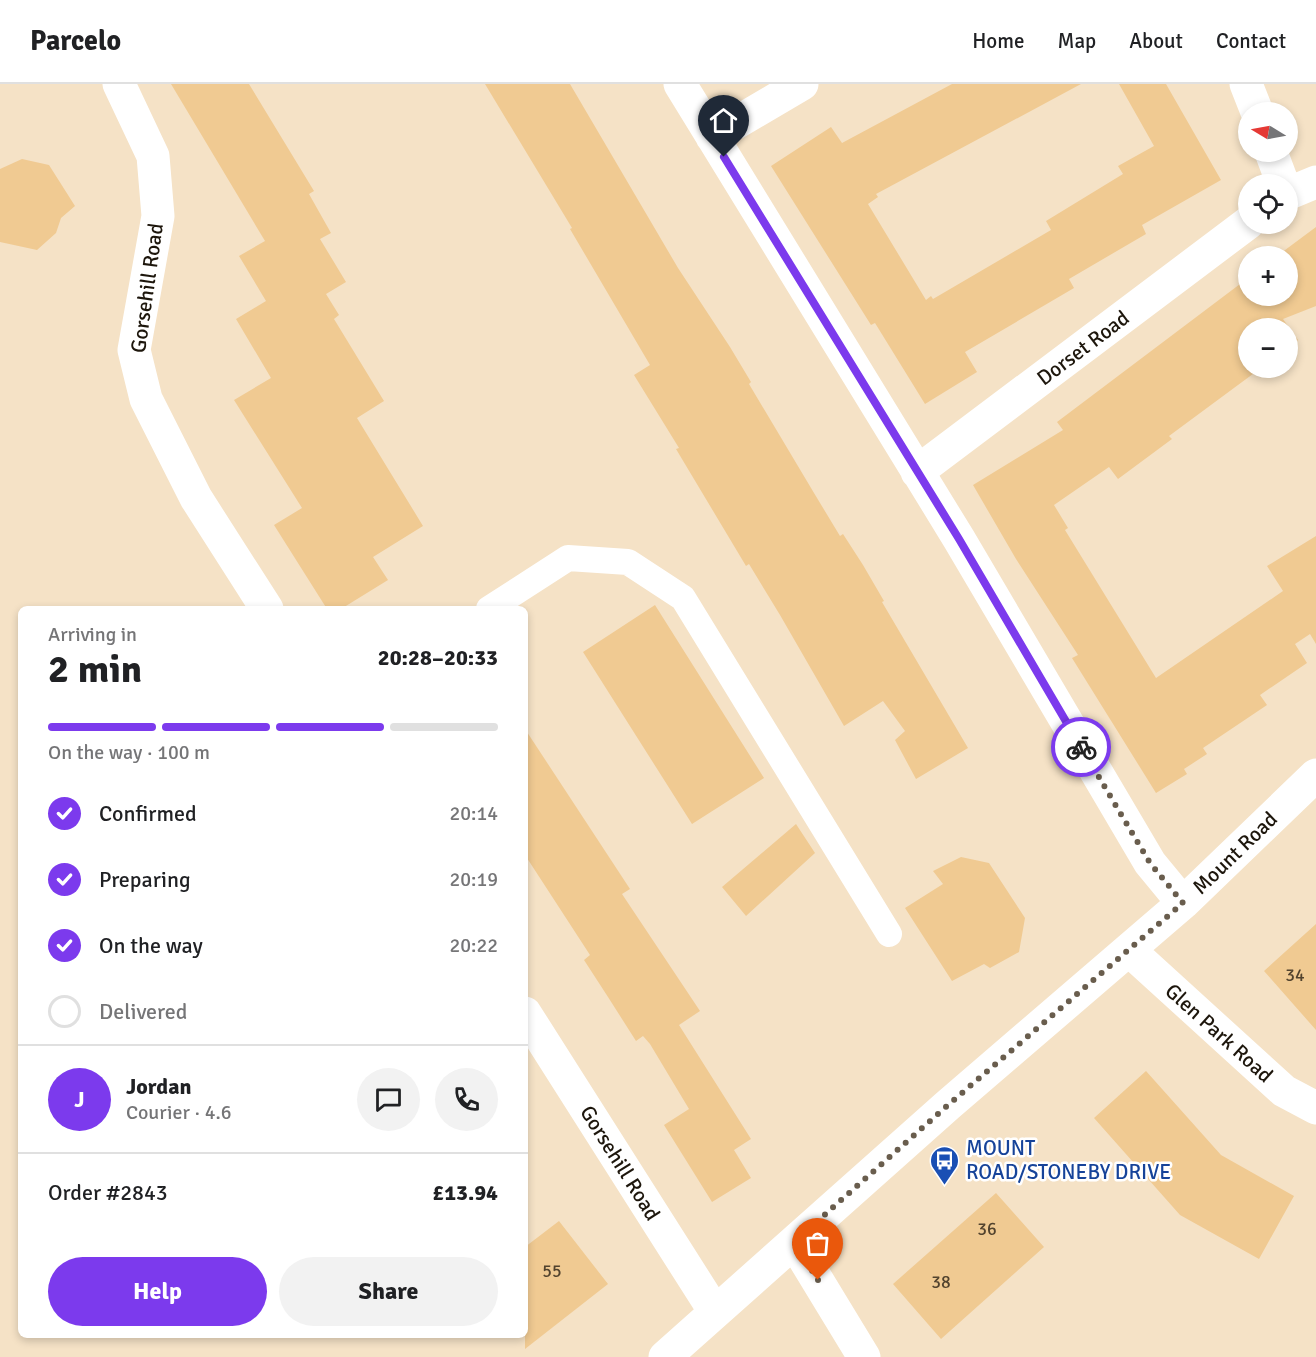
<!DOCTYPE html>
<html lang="en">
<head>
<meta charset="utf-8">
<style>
  :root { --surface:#fff; --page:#f2f2f2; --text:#202124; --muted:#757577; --line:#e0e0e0; --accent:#7c3aed }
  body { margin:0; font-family:Signika,sans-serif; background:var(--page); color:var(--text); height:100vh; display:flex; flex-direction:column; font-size:22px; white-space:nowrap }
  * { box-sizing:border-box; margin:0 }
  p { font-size:20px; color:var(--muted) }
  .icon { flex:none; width:33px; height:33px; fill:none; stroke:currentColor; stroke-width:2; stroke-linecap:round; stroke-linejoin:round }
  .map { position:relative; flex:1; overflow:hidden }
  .drawer { position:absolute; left:18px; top:522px; width:510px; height:732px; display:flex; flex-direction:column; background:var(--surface); border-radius:9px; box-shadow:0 3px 9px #0003 }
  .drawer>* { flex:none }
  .needle { width:39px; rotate:280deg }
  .buttons { position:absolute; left:1238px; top:18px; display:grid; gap:12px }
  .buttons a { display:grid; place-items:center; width:60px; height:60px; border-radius:50%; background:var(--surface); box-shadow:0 3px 9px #0003; font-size:30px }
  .pin { position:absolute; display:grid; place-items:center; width:51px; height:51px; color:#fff; margin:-62px -26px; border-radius:50% 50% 50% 0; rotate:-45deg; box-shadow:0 0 6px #0007 }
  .pin .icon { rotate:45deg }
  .courier { position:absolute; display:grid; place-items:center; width:60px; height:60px; margin:-30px; border:4px solid #7c3aed; border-radius:50%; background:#fff; color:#222; box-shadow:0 2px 8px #0007 }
  .head em { font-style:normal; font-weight:700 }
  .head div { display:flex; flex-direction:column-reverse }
  .head { display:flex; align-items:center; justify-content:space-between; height:102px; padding:0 30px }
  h1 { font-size:39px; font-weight:700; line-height:45px }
  .bar { display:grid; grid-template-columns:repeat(4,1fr); gap:9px 6px; align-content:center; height:72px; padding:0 30px }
  .bar i { height:8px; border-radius:4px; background:var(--line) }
  .bar .on { background:var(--accent) }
  .bar p { grid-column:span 4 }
  .line { display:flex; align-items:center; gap:15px; padding:0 30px; border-top:2px solid var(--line) }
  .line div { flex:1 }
  .round { display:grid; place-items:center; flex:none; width:63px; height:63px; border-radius:32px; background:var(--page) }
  ol { padding:0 30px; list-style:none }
  li { display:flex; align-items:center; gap:18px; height:66px }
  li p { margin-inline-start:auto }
  li .icon { padding:6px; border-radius:50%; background:var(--accent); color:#fff; stroke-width:4 }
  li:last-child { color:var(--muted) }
  li i { width:33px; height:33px; border:3px solid var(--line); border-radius:50% }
  .cta { display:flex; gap:12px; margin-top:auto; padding:12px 30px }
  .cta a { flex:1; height:69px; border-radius:36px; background:var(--accent); color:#fff; font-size:24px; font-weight:700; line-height:69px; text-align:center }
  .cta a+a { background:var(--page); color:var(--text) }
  header { display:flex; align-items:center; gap:36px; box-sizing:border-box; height:84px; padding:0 30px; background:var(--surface); border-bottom:2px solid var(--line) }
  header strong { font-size:28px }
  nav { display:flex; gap:33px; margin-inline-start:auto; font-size:21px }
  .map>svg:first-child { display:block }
  .building { fill:#f0ca92 }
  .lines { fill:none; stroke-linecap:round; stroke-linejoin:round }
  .lane { stroke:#fff; stroke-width:26 }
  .street { stroke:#fff; stroke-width:33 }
  .done { stroke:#695d4d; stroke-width:6; stroke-dasharray:0 10.8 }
  .route { stroke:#7c3aed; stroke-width:8 }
  .labels { text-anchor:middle; stroke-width:5; stroke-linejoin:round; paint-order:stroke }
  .number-label { font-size:18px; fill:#52432e }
  .street-label { font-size:21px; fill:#1d160c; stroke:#fff }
  .transit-label { font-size:21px; fill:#164399; stroke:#fff; text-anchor:start }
</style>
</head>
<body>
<header>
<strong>Parcelo</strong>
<nav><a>Home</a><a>Map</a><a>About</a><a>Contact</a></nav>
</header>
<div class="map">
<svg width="1316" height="1273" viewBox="0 0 1316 1273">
  <rect width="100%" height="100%" fill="#f5e2c6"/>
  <path class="building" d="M171,0h78l65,107 -5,3 22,39 -11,6 26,43 -20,12 13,21 -5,4 50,82 -27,17 66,108 -50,31 15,23 -47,29h-14l-53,-84 28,-17 -68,-108 37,-22 -35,-59 30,-18 -27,-45 26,-15z
    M485,0h85l108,184 52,79 21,35 -2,2 65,109 26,43 3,-2 20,31 21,36 -2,1 86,146 -52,31 -21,-39 10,-9 -22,-30 -39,25 -64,-111 -31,-51 -3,2 -70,-117 3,-1 -45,-73 16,-10 -80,-136 2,-1z
    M952,0h129l-205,110 2,3 -10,7 58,96 5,-4 2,3 118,-69 -5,-9 77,-47 -5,-8 36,-20 -35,-62h47l55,96 -79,45 4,9 -77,45 5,9 -109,64 12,20 -52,32 -50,-81 -4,2 -100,-159 60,-39 11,16z
    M22,75l27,6 26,41 -14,12 -5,15 -19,17 -37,-8v-73z
    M1316,143v79l-33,13 15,21 -11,8v-20h-39v40h13l-92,68 3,3 -54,40 -9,-12 -55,38 14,23 -3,2 91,148 127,-87 -16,-25 49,-30v108l-6,-10 -15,10 12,19 -47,32 7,10 -64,43 4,6 -23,15 3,5 -31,19 -84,-135 6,-3 -62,-96 -43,-74 90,-55 -6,-8 191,-144v18h39v-40h-10z
    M655,521l109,173 -72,46 -109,-172z
    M525,645l105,160 -8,5 78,117 -21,14 72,114 -17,11 17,28 -39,24 -48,-77 25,-16 -39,-65 -7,-8 -7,5 -28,-44 -24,-37 6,-5 -65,-100z
    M796,740l19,29 -69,63 -24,-29z
    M961,773l28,6 36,55 -6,34 -29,16 -6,-4 -32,17 -47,-73 38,-24 -10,-13z
    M1316,840v106l-52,-59z
    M1146,987l75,84 73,41 -35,63 -79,-44 -86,-97z
    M996,1109l48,54 -103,92 -48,-55z
    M559,1137l49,63 -83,65v-102z"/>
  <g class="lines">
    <path class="lane" d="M489,525l79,-51 60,4 55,36 206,336"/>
    <path class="street" d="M119,0l34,72 5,60 -24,134 12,49 50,99 71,111
      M680,0l279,455 191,324 33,40
      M1246,0l11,28
      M712,53l90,-53
      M1271,68l12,32
      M1287,110l29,-12
      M917,388l331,-249
      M1129,866l155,141 32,17
      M525,929l190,299
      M794,1158l70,115
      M665,1273l283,-252 235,-202 133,-128"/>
  </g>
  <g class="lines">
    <path class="done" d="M818,1196l-24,-38 154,-137 235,-202 -33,-40 -69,-116"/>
    <path class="route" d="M724,73l235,382 122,208"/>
  </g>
  <defs>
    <symbol id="bus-pin" viewBox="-11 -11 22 30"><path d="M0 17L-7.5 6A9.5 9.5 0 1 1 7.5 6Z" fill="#1a4fb4" stroke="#fff"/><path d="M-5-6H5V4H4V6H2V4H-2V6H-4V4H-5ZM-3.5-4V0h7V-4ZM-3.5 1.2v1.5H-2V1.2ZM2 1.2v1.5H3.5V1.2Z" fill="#fff"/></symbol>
  </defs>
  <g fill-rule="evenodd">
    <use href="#bus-pin" x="928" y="1060" width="33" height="45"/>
  </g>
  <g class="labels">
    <g class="number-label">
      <text x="1295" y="897">34</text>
      <text x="987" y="1151">36</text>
      <text x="552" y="1193">55</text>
      <text x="941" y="1204">38</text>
    </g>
    <g class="street-label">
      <text transform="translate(147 204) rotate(-82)" y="7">Gorsehill Road</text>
      <text transform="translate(1083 264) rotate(-37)" y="7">Dorset Road</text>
      <text transform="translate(1235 769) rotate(-44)" y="7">Mount Road</text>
      <text transform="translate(1219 949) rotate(42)" y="7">Glen Park Road</text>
      <text transform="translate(620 1079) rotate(58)" y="7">Gorsehill Road</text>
    </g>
    <g class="transit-label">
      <text x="966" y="1071">MOUNT<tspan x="966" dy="24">ROAD/STONEBY DRIVE</tspan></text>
    </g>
  </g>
</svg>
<div class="buttons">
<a><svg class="needle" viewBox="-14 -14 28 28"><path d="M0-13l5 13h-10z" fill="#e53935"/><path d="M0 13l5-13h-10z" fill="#757577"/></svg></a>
<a><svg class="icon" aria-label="locate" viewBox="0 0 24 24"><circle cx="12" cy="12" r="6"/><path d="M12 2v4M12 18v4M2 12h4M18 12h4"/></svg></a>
<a>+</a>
<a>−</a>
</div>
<div class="pin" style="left:818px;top:1196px;background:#ea580c"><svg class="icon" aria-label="bag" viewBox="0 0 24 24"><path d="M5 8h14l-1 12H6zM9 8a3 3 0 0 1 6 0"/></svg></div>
<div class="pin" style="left:724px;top:73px;background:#1f2937"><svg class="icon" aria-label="home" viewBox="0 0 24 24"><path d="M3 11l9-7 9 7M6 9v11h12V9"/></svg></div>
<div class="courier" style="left:1081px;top:663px"><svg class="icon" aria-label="bike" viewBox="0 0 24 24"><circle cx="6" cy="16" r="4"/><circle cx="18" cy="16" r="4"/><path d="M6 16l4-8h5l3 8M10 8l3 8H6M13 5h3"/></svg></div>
<section class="drawer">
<div class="head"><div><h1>2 min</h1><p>Arriving in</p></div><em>20:28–20:33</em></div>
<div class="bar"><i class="on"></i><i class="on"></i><i class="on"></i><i></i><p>On the way · 100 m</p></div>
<ol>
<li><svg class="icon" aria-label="check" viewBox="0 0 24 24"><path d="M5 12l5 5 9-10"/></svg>Confirmed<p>20:14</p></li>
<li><svg class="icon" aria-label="check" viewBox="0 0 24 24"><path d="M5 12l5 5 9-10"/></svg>Preparing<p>20:19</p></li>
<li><svg class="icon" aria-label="check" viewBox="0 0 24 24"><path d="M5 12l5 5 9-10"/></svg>On the way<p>20:22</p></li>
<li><i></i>Delivered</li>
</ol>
<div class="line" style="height:108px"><b class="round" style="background:var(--accent);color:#fff">J</b><div><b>Jordan</b><p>Courier · 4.6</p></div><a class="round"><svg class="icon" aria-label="chat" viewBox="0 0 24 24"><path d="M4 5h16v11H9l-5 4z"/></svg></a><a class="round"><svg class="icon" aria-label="phone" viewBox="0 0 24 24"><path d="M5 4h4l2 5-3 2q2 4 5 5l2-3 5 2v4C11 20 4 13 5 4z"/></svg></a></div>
<div class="line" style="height:78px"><div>Order #2843</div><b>£13.94</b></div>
<div class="cta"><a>Help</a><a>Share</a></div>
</section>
</div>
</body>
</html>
